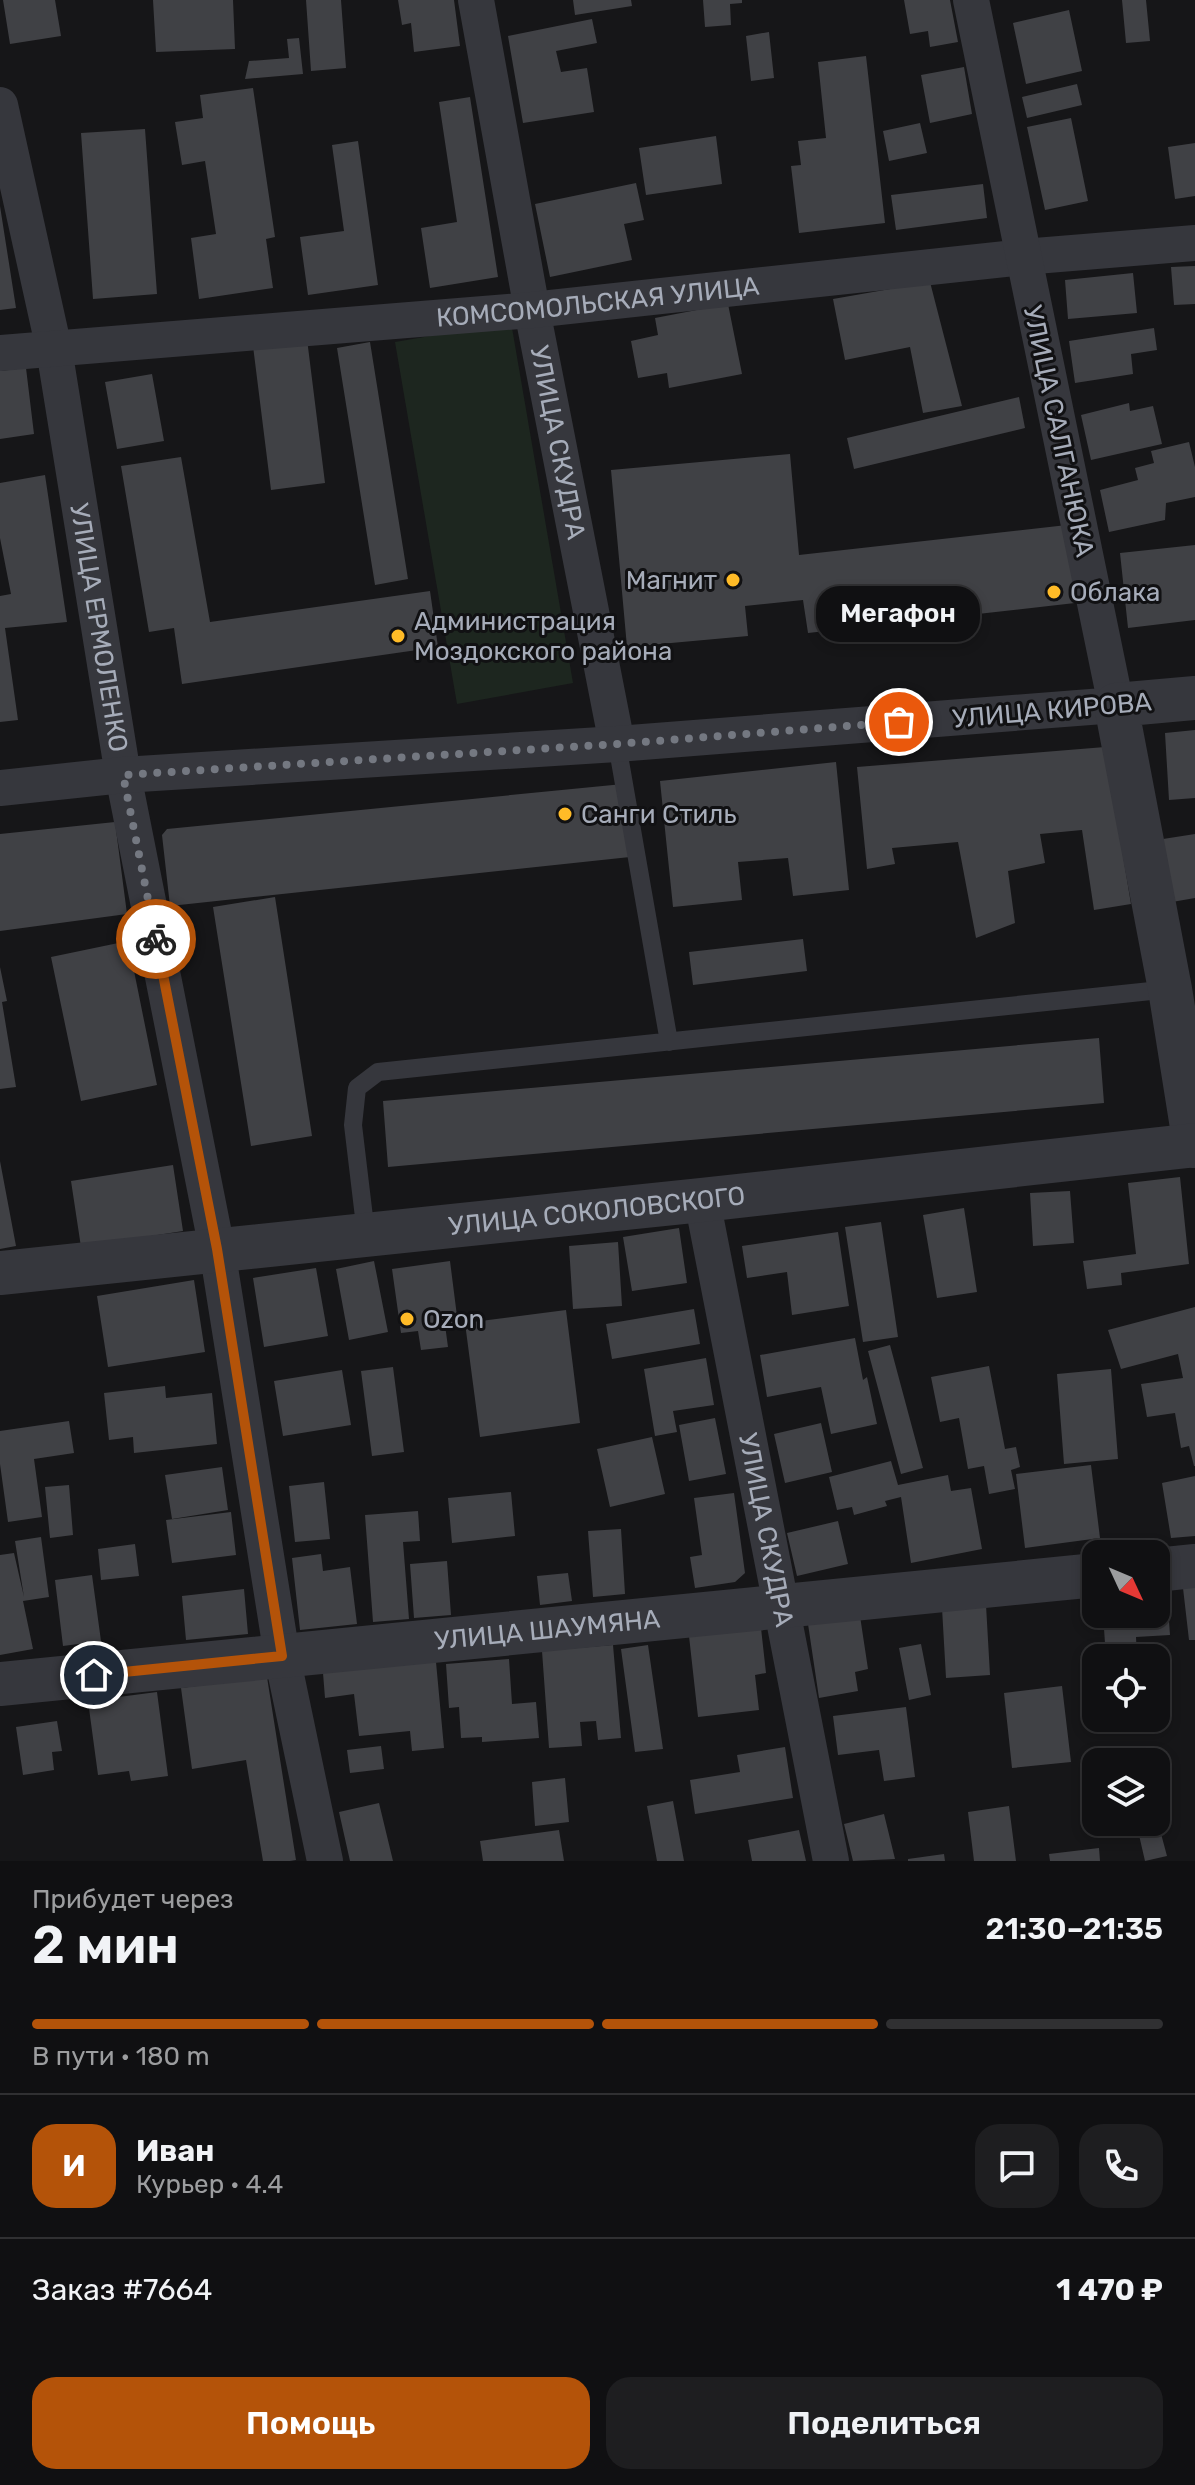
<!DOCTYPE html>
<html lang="ru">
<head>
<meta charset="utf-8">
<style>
  :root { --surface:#101012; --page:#1e1e20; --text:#f1f3f6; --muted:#9c9d9f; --line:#303032; --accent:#b45309 }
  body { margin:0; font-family:Rubik,sans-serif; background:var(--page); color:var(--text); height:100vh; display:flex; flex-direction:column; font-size:30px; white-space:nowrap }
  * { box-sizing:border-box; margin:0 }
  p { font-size:26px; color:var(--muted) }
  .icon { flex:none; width:44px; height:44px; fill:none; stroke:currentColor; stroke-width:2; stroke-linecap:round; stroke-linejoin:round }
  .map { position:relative; height:1861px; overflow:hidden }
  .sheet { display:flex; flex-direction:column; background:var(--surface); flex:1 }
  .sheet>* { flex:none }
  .needle { width:52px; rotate:134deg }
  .tools { position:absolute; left:1082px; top:1540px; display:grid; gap:16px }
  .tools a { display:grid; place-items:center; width:88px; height:88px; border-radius:16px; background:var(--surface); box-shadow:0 4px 12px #0003,0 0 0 2px var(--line); font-size:40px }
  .pin { position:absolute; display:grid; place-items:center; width:68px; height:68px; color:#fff; margin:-34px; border:4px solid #fff; border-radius:50%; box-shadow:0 2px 8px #0007 }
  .courier { position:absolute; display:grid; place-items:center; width:80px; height:80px; margin:-40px; border:6px solid #b45309; border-radius:50%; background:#fff; color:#222; box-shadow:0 2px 10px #0007 }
  .bubble { position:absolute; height:56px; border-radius:24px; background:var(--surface); box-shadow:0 4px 12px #0003,0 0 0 2px var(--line); font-size:26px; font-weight:600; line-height:56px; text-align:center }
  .headline em { font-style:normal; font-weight:600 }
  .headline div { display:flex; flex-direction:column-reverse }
  .headline { display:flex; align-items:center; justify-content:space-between; height:136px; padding:0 32px }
  h1 { font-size:52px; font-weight:600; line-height:60px }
  .bar { display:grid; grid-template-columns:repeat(4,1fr); gap:12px 8px; align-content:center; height:96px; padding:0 32px }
  .bar i { height:10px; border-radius:6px; background:var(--line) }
  .bar .active { background:var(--accent) }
  .bar p { grid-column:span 4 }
  .line { display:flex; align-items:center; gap:20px; padding:0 32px; border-top:2px solid var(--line) }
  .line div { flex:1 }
  .round { display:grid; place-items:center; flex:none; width:84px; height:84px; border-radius:24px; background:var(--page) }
  .cta { display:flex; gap:16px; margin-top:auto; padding:16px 32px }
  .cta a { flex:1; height:92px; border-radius:24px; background:var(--accent); color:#fff; font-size:32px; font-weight:600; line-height:92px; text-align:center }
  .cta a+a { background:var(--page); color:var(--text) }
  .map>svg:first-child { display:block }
  .green { fill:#1d261f }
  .building { fill:#404145 }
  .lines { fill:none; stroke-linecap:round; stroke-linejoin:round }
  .service { stroke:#36373d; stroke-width:18 }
  .minor { stroke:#36373d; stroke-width:36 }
  .tertiary { stroke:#36373d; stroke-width:44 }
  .done { stroke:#747881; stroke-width:8; stroke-dasharray:0 14.4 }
  .route { stroke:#b45309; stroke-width:10 }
  .poi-dot { fill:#ffbb27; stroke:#111113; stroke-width:3 }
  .labels { text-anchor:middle; stroke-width:6; stroke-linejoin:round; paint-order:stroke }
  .street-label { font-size:26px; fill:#a6acb9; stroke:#111113 }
  .poi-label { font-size:26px; fill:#a6acb9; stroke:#111113; text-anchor:start }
</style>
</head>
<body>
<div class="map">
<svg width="1195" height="1861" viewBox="0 0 1195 1861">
  <rect width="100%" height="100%" fill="#161618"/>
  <path class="green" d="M511,322l62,361 -116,21 -62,-362z"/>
  <path class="building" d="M3,0h52l6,36 -51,8z
    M153,0h80l2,49 -79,3z
    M306,0h35l5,68 -35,3z
    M398,0h56l6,46 -46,6 -3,-29 -9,2z
    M573,0h58l1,6 -57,9z
    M703,0h39v3l-12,1 1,21 -26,2z
    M904,0h46l8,42 -28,5 -2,-16 -18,3z
    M1122,0h24l4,41 -24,2z
    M1069,10l13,61 -56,13 -13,-61z
    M592,19l5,24 -41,8 5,21 26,-4 7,44 -71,11 -15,-87z
    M769,32l5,46 -23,3 -5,-45z
    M299,38l4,36 -58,5 4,-18 40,-3 -2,-19z
    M866,56l19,167 -86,10 -8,-67 10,-1 -3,-24 28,-3 -8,-76z
    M964,67l8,47 -42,9 -9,-48z
    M1077,84l5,21 -55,13 -5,-21z
    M253,88l22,149 -9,2 7,49 -74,11 -8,-61 25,-4 -11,-73 -23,4 -7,-43 28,-4 -3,-23z
    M470,97l28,180 -68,11 -9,-60 36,-6 -18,-120z
    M1071,118l17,83 -43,9 -18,-83z
    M920,123l7,30 -38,8 -6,-30z
    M145,129l12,165 -64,5 -12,-166z
    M716,136l6,48 -76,11 -7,-47z
    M358,141l20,144 -70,10 -8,-58 44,-6 -12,-86z
    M1195,143v53l-20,3 -7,-52z
    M636,183l8,37 -20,4 8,36 -82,17 -15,-73z
    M983,184l4,34 -91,12 -5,-35z
    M0,206l16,102 -16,2z
    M1195,266v38l-21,1 -3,-38z
    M1133,273l4,40 -69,6 -3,-39z
    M930,282l32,124 -39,7 -13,-66 -65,13 -12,-61z
    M728,304l14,70 -73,14 -2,-15 -29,5 -7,-37 27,-6 -3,-17z
    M1154,328l3,22 -26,4 2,20 -58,9 -6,-42z
    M307,339l18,144 -54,7 -18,-144z
    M370,342l38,237 -33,6 -38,-237z
    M26,368l8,66 -34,5v-68z
    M152,374l12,67 -47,8 -12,-67z
    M1019,397l6,31 -171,41 -7,-31z
    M1129,403l1,8 23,-5 9,38 -71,16 -10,-45z
    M1189,442l6,25v30l-29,6 -1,17 -56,12 -9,-42 38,-10 -3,-12 19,-5 -3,-12z
    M790,454l9,101 268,-30 8,78 -267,30 -5,-33 -58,6 3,30 -121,11 -16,-177z
    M181,457l29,165 220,-31 8,56 -256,37 -8,-56 -25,4 -28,-166z
    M45,475l22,147 -62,6 13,92 -18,2v-126l11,-2 -11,-56v-55z
    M1195,545v75l-67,8 -8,-75z
    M1195,730v68l-26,2 -4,-67z
    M1105,747l26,157 -37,6 -12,-80 -42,4 5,29 -37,8 7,52 -39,15 -18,-96 -66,6 3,16 -28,5 -10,-102z
    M836,762l13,128 -56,6 -5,-38 -50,4 4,38 -69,7 -13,-126z
    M623,784l7,73 -460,49 -8,-71 5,-6z
    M115,822l12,92 -127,17v-97z
    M1195,834v64l-23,4 -9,-63z
    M275,897l37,239 -61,10 -38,-239z
    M803,939l4,32 -114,14 -4,-33z
    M128,941l29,144 -76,16 -30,-144z
    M0,967l7,34 -5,1 14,85 -16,2z
    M1099,1038l5,65 -716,64 -5,-66z
    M0,1161l16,85 -16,3z
    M173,1165l10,66 -102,16 -10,-66z
    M1180,1177l9,87 -68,9 1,12 -35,4 -4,-28 53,-7 -8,-71z
    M1070,1191l4,52 -41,3 -3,-53z
    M964,1208l13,84 -40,6 -14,-83z
    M881,1222l17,115 -35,5 -18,-115z
    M679,1228l8,55 -55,8 -9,-54z
    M838,1232l11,74 -57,9 -5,-43 -40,6 -5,-32z
    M618,1242l4,64 -49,3 -4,-63z
    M374,1261l14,71 -39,8 -13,-71z
    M450,1261l8,63 -13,1 3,22 -27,3 -3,-19 -17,2 -9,-64z
    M316,1268l12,68 -64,11 -11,-69z
    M194,1280l11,72 -97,15 -11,-71z
    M1195,1307v159h-1l-5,-20 -8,2 -6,-35 -28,4 -6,-33 42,-6 -5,-24 -57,15 -13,-39z
    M694,1309l6,35 -88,15 -6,-35z
    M566,1310l14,113 -100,14 -15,-114z
    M855,1338l8,42 4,-3 10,47 -46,10 -10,-47 -54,10 -7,-42z
    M890,1345l33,123 -22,6 -33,-123z
    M706,1358l8,47 -41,6 4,21 -22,4 -11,-67z
    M989,1366l16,83 11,-2 4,20 -9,3 4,19 -26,5 -5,-28 -16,3 -9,-51 -19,4 -9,-45z
    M393,1367l11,85 -32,4 -11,-85z
    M1111,1369l7,90 -54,5 -7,-90z
    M342,1370l9,55 -68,11 -9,-55z
    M165,1386l1,12 46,-5 5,51 -83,9 -1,-16 -24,3 -5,-47z
    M715,1418l11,56 -37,7 -10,-56z
    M69,1421l5,32 -40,6 8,58 -34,5 -8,-58v-33z
    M821,1423l11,49 -47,11 -11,-49z
    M652,1437l13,57 -55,13 -13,-58z
    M891,1461l7,24 50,-10 3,16 20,-3 11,61 -71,14 -10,-66 -16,4 2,5 -33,9 -2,-8 -15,3 -8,-33z
    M1091,1465l9,73 -75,10 -9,-74z
    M222,1467l6,43 -56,9 -7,-44z
    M1195,1476v60l-24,2 -9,-55z
    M324,1482l6,57 -35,3 -6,-56z
    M69,1485l4,50 -23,3 -5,-51z
    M511,1492l4,44 -63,7 -4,-45z
    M734,1493l11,80 -10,9 -40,6 -5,-31 12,-2 -8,-57z
    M418,1511l2,30 -17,1 6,77 -36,3 -8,-107z
    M231,1512l5,43 -64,8 -6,-43z
    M838,1521l10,43 -51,12 -10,-43z
    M621,1529l4,65 -32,3 -5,-66z
    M41,1537l8,60 -26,4 10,48 -33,6v-100l14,-2 10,44 -9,-56z
    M135,1544l4,32 -38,4 -3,-31z
    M321,1554l2,17 27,-4 7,57 -57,6 -8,-72z
    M447,1561l4,54 -37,3 -4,-54z
    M568,1573l4,28 -32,4 -3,-29z
    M92,1575l9,66 -38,5 -8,-66z
    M1195,1587v53h-6l-6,-52z
    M244,1589l4,45 -62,6 -4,-44z
    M1167,1594l3,41 -34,2 1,21h-31l-3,-44h53v-19z
    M986,1605l4,70 -44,3 -4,-70z
    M860,1616l8,53 -13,3 3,19 -39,7 -11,-74z
    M761,1628l5,45 -11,2 4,35 -61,7 -9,-81z
    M921,1644l10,51 -22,5 -10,-52z
    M613,1645l8,93 -23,2 -2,-19 -16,1 2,24 -33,2 -7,-97z
    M648,1645l15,104 -28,3 -14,-103z
    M509,1659l3,45 24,-2 3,36 -57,4v-5l-21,1 -2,-31 -10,1 -3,-44z
    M436,1662l8,86 -32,3 -2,-20 -51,5 -5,-42 -29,4 -2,-25z
    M267,1677l29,183 -6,1h-27l-17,-101 -54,9 -11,-81z
    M1062,1686l9,76 -59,6 -8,-75z
    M157,1692l11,84 -37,5 -2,-10 -31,4 -10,-74z
    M906,1707l9,70 -31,4 -5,-31 -41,5 -5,-39z
    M57,1721l5,30 -10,1 2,18 -31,5 -7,-48z
    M381,1746l3,23 -34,4 -3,-23z
    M785,1747l8,51 -98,16 -5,-34 50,-8 -3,-17z
    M1168,1764l4,30 -16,2v-30z
    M565,1778l4,44 -34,4 -3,-44z
    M673,1801l11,60h-27l-10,-55z
    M379,1803l14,58h-43l-11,-49z
    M1009,1806l7,55h-42l-6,-49z
    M884,1814l11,45 -42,2 -9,-37z
    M1156,1815l11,41 -22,5 -9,-39h20z
    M559,1830l5,31h-81l-3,-20z
    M799,1830l7,31h-54l-4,-21z
    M1099,1848l1,13h-50l-1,-7z
    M944,1854l1,7h-37v-2z"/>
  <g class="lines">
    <path class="service" d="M617,744l52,298
      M366,1234l-13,-109 4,-37 21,-16 792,-83"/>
    <g class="minor">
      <path id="s1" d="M476,0l56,310 85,434"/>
      <path id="s2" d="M0,105l54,244 69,426 94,474 65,407 43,205"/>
      <path id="s3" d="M0,353l532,-43 491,-53 172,-14"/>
      <path d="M0,788l123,-13 494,-31 499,-39 -145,-705"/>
      <path id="s4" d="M702,1200l129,661"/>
    </g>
    <g class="tertiary">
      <path d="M1195,698l-79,7 54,284 25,157"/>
      <path id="s5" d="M0,1273l702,-73 493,-55"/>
      <path d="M1156,1570l39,-4"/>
      <path id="s6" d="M0,1684l1096,-109"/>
    </g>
  </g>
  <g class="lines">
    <path class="done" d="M156,939l-33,-164 494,-31 282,-22"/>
    <path class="route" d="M94,1675l188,-19 -65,-407 -61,-310"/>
  </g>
  <g class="poi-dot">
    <circle cx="733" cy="580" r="8"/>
    <circle cx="1054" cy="592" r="8"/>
    <circle cx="398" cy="636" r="8"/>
    <circle cx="565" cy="814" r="8"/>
    <circle cx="407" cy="1319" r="8"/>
  </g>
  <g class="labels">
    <g class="street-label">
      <text dy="9" stroke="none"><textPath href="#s3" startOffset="600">КОМСОМОЛЬСКАЯ УЛИЦА</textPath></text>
      <text transform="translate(1059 431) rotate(78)" y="9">УЛИЦА САЛГАНЮКА</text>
      <text dy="9" stroke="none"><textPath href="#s1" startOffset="450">УЛИЦА СКУДРА</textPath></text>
      <text dy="9" stroke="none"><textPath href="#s2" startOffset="532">УЛИЦА ЕРМОЛЕНКО</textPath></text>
      <text transform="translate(1052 710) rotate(-5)" y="9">УЛИЦА КИРОВА</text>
      <text dy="9" stroke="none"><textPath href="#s5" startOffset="600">УЛИЦА СОКОЛОВСКОГО</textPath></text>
      <text dy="9" stroke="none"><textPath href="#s4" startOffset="336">УЛИЦА СКУДРА</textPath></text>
      <text dy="9" stroke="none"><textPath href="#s6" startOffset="550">УЛИЦА ШАУМЯНА</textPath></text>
    </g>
    <g class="poi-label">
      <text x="717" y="589" text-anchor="end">Магнит</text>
      <text x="1070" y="601">Облака</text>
      <text x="414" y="630">Администрация<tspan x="414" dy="30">Моздокского района</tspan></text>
      <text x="581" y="823">Санги Стиль</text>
      <text x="423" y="1328">Ozon</text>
    </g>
  </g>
</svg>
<div class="tools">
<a><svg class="needle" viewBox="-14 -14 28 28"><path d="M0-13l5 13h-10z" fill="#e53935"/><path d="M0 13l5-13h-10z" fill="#9c9d9f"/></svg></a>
<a><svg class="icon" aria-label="locate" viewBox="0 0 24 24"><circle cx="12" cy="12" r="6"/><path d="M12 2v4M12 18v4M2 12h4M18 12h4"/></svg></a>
<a><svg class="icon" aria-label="layers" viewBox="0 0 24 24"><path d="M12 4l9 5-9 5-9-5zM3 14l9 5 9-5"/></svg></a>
</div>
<div class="pin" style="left:899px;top:722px;background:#ea580c"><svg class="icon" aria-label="bag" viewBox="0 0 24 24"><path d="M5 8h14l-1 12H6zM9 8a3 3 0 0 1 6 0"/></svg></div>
<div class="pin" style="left:94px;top:1675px;background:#1f2937"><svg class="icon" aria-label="home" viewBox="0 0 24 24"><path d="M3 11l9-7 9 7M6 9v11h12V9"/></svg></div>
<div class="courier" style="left:156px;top:939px"><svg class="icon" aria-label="bike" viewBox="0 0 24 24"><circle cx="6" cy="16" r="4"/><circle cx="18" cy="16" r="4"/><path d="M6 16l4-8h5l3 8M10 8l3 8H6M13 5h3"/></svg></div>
<div class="bubble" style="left:816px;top:586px;width:164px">Мегафон</div>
</div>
<section class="sheet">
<div class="headline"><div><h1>2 мин</h1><p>Прибудет через</p></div><em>21:30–21:35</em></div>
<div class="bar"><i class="active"></i><i class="active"></i><i class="active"></i><i></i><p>В пути · 180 m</p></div>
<div class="line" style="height:144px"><b class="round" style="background:var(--accent);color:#fff">И</b><div><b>Иван</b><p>Курьер · 4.4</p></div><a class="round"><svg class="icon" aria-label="chat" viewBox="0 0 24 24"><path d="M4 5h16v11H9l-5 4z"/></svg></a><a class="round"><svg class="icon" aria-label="phone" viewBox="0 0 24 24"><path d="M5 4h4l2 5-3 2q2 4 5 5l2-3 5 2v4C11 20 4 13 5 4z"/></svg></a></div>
<div class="line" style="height:104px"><div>Заказ #7664</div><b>1 470 ₽</b></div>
<div class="cta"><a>Помощь</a><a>Поделиться</a></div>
</section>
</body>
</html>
